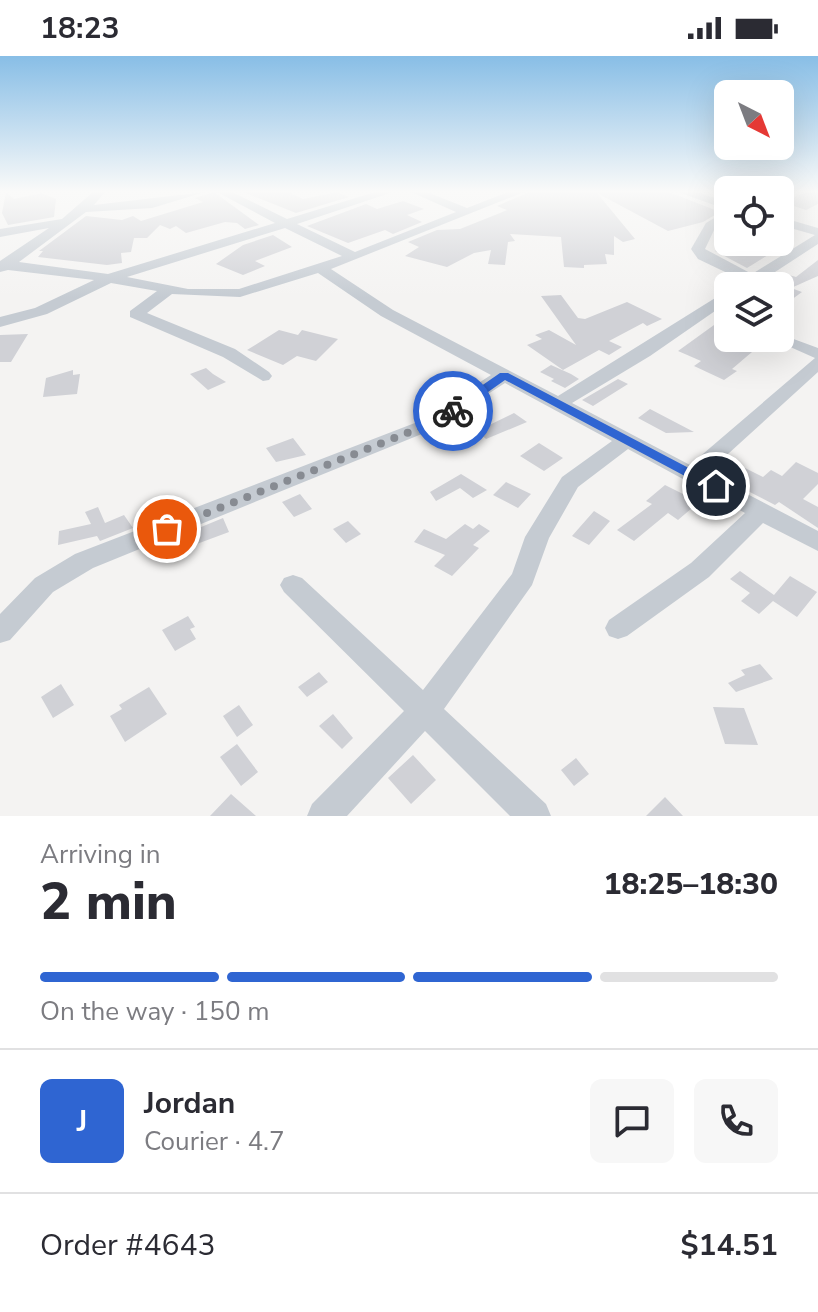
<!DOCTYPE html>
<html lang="en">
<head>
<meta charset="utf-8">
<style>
  :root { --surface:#fff; --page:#f7f7f7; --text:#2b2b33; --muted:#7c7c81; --line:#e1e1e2; --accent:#2f65d2 }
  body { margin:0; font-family:"Nunito Sans",sans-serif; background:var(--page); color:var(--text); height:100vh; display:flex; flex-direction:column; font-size:30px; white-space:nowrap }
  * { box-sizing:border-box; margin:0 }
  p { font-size:26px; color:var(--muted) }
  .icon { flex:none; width:44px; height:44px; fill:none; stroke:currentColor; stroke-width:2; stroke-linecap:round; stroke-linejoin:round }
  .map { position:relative; height:760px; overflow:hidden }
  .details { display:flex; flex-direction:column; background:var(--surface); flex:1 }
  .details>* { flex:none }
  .needle { width:52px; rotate:138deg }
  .tools { position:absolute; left:714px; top:24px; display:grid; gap:16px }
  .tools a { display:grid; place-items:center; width:80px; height:80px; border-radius:12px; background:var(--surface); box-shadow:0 8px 32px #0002; font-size:40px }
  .pin { position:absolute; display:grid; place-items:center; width:68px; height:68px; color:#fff; margin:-34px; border:4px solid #fff; border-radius:50%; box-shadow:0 2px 8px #0007 }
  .courier { position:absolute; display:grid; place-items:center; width:80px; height:80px; margin:-40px; border:6px solid #2f65d2; border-radius:50%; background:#fff; color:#222; box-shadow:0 2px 10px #0007 }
  .overview em { font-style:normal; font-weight:800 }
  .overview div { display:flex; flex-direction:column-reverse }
  .overview { display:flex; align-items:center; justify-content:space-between; height:136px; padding:0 40px }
  h1 { font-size:52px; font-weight:800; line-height:60px }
  .bar { display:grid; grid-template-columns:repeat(4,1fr); gap:12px 8px; align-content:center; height:96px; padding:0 40px }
  .bar i { height:10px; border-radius:6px; background:var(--line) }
  .bar .on { background:var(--accent) }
  .bar p { grid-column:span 4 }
  .line { display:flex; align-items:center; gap:20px; padding:0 40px; border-top:2px solid var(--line) }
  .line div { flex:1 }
  .round { display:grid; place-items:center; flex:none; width:84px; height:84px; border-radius:12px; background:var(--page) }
  .status { display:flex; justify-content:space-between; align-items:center; height:56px; padding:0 40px; background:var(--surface); direction:ltr }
  .status svg { height:22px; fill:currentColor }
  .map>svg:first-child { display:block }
  .building { fill:#d0d1d6 }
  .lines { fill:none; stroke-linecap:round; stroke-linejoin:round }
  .minor { fill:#c5cbd2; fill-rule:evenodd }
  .route { fill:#2f65d2 }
  .done { stroke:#878b92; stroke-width:8; stroke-dasharray:0 14.4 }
</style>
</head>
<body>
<div class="status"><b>18:23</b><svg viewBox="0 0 49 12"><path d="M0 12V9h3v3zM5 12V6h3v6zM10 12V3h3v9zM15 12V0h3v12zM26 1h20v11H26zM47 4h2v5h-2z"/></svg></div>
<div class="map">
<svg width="818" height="760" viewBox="0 0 818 760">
  <rect width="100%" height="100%" fill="#f4f3f2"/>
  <path class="building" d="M6,136l8,7 28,-6 14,6 -2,18 -46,8 -6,-12z
    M214,136l45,33 -14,4 -8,-6 -12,-1 -39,11 -10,-7 -6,3 -10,-4 -13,13h-13l-3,14 -10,1 1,10 -15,2 -69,-8 5,-6h-4l47,-35 36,4 11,-4 8,5 62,-19 -8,-4z
    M243,136h45l15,7 34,-7 12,5 -53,16z
    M529,136h140l51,20 -17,10 -35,9 -71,-38 38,46 -12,3 -9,-6v19l-9,-1 2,10 -23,1v3l-20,-1 -3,-30 -51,-3 5,7 -7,1 -3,23 -17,-1 3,-14 -17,3 -27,14 -42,-11 14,-9 -11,-5 29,-12 23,-1 40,-16 7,-3 -10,-4z
    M806,136h12v12l-12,6 -18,-6 5,-3 -5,-1z
    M403,145l21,8 -17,6 15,7 -29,12 -8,-4 -37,13 -41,-17 59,-22 11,5z
    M273,179l19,12 -37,14 10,5 -22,9 -27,-11 27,-19z
    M764,186h25l-42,26 -32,-17 13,-8 22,7z
    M818,204v16l-27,12 11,4 -22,16v-28l9,-5 7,2z
    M561,239l17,23 7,1 42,-17 35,17 -15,7 -4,-3 -34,18 13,6 -13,8 -10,-5 -36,20 -36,-25 15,-6 -7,-4 14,-5 27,15 -35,-49z
    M714,269l14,5v12l24,10 -20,17 5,2 -13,9 -30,-14 7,-5 -23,-10z
    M279,274l19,5 4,-5 36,9 -22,22 -19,-5 -14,9 -36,-15z
    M28,278l-17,28h-11v-27z
    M551,309l20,9 8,5 -14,9 -14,-7 3,-2 -14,-7z
    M206,312l7,6 13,8 -18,8 -18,-16z
    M73,314v5l7,-1 -3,20 -34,3 3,-19z
    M618,323l10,5 -35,22 -11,-6z
    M650,353l44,23 -28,1 -28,-15z
    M514,357l13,9 -41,17 -9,-8z
    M293,382l13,17 -30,7 -10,-14z
    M539,387l24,15 -19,13 -24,-15z
    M729,404l34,17 8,-7 11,6 14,-14 22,11v11l-15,15 15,8v21l-39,-26 -4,3 -37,-19 7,-6 -21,-10z
    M461,418l26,16 -14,8 -13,-10 -24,13 -6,-9z
    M506,426l25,12 -13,14 -25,-13z
    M665,429l34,17 -21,18 -10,-7 -34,28 -17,-11 35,-26 -6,-3z
    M300,438l12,15 -18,8 -12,-15z
    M98,451l7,16 19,-8 9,13 -33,13 -3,-5 -39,9 1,-14 32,-7 -6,-12z
    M594,455l16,10 -21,24 -17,-9z
    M223,462l6,14 -35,13 -5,-13z
    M348,465l13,13 -15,9 -13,-14z
    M465,468l8,5 6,-5 11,7 -17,14 6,3 -27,28 -18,-10 11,-11 -31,-13 10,-13 22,10z
    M740,515l34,24 16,-19 27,16 -20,25 -24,-16 -14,13 -18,-13 9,-8 -20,-14z
    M188,560l7,11 -5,2 6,10 -21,12 -13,-21z
    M760,608l13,15 -37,13 -8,-9 17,-8 -4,-5z
    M319,616l9,10 -21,15 -9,-10z
    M61,628l13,21 -21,13 -12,-21z
    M149,631l18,27 -42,28 -15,-26 12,-7 -3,-4z
    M239,649l14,20 -16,12 -14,-21z
    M713,651l31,1 14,37 -33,-1z
    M333,658l20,24 -11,11 -23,-23z
    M237,688l21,28 -17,14 -21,-29z
    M413,699l23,25 -25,24 -23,-26z
    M576,702l13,16 -15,12 -13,-16z
    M231,738l25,22h-46z
    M665,741l18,19h-37z"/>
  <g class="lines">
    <path class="minor" d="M93,136h12l-11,13 111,-13 -53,16 -66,4 -67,50 89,12 167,-51 -58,-31h15l55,27 88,-27h18l-96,32 58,28 101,-40 -45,-20h16l40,16 41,-16h16l-193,77 62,41 165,86 170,-106v12l-78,54 -78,47 118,62 125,-107 -45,-20h10v-4l38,14v24l-111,101 111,58v20l-55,-28 -54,54 -82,59 -9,3 -9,-3 -4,-8 4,-8 82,-57 54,-50 -117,-64 -50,38 -29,51 -17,47 -88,124 102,95 5,12h-41l-85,-85 -78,85h-40l5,-12 92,-93 -120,-119 -4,-7 4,-7 9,-3 9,3 121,112 89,-116 13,-37 37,-60 50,-36 -107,-58 -71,46 -341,139 -40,24 -43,48 -10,3v-29l35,-36 40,-24 345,-133 71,-46 -110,-59 -63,-43 -78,24 -68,-3 -25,19 88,36 34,23 3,4 -3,4 -6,1 -40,-24 -93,-40v-6l27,-20 -46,-8 -64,31 -47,13v-10l35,-9 59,-28 -86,-10 -8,2v-11l49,-33 -49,9v-8l62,-10zM285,172l57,28 -103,33h-51l-61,-12z
      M678,136h18l32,10v8z
      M728,154v9l-13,9 -10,21 47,25 63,-39 -35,-10v-8l38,11v16l-60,39 -21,3 5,-6 -44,-21 -7,-10 15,-26z"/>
  </g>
  <linearGradient id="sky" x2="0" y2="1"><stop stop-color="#88bee6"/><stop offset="0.56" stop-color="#fafaf9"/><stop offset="1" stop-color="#fafaf9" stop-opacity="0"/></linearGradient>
  <rect width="818" height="242" fill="url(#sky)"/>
  <path class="route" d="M500,317h8l215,113 -12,4 -206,-110 -48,34h-9v-5z"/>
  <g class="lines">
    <path class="done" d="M167,473l260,-104 26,-14"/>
  </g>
</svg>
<div class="tools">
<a><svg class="needle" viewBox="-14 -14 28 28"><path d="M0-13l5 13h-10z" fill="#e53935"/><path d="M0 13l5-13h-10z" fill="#7c7c81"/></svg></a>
<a><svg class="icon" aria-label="locate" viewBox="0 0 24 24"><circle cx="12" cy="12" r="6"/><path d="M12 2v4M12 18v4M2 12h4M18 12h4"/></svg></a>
<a><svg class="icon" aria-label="layers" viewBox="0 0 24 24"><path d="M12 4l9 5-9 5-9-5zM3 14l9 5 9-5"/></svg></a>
</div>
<div class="pin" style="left:167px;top:473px;background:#ea580c"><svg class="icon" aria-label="bag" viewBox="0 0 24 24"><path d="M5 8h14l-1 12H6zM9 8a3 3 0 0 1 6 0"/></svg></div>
<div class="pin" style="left:716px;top:430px;background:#1f2937"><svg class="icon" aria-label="home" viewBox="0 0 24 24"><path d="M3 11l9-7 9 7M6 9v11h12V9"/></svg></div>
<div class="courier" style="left:453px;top:355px"><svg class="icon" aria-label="bike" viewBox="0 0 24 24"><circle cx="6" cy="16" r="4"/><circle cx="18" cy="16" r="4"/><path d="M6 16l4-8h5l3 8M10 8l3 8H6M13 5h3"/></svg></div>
</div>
<section class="details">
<div class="overview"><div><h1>2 min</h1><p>Arriving in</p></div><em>18:25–18:30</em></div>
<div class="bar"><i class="on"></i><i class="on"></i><i class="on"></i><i></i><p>On the way · 150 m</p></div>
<div class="line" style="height:144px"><b class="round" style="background:var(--accent);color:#fff">J</b><div><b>Jordan</b><p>Courier · 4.7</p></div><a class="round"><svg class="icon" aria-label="chat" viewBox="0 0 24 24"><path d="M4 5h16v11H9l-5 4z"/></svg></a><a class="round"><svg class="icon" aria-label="phone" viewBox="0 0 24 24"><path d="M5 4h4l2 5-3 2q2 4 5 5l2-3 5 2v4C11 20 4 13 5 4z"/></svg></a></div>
<div class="line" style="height:104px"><div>Order #4643</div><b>$14.51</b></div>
</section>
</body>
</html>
